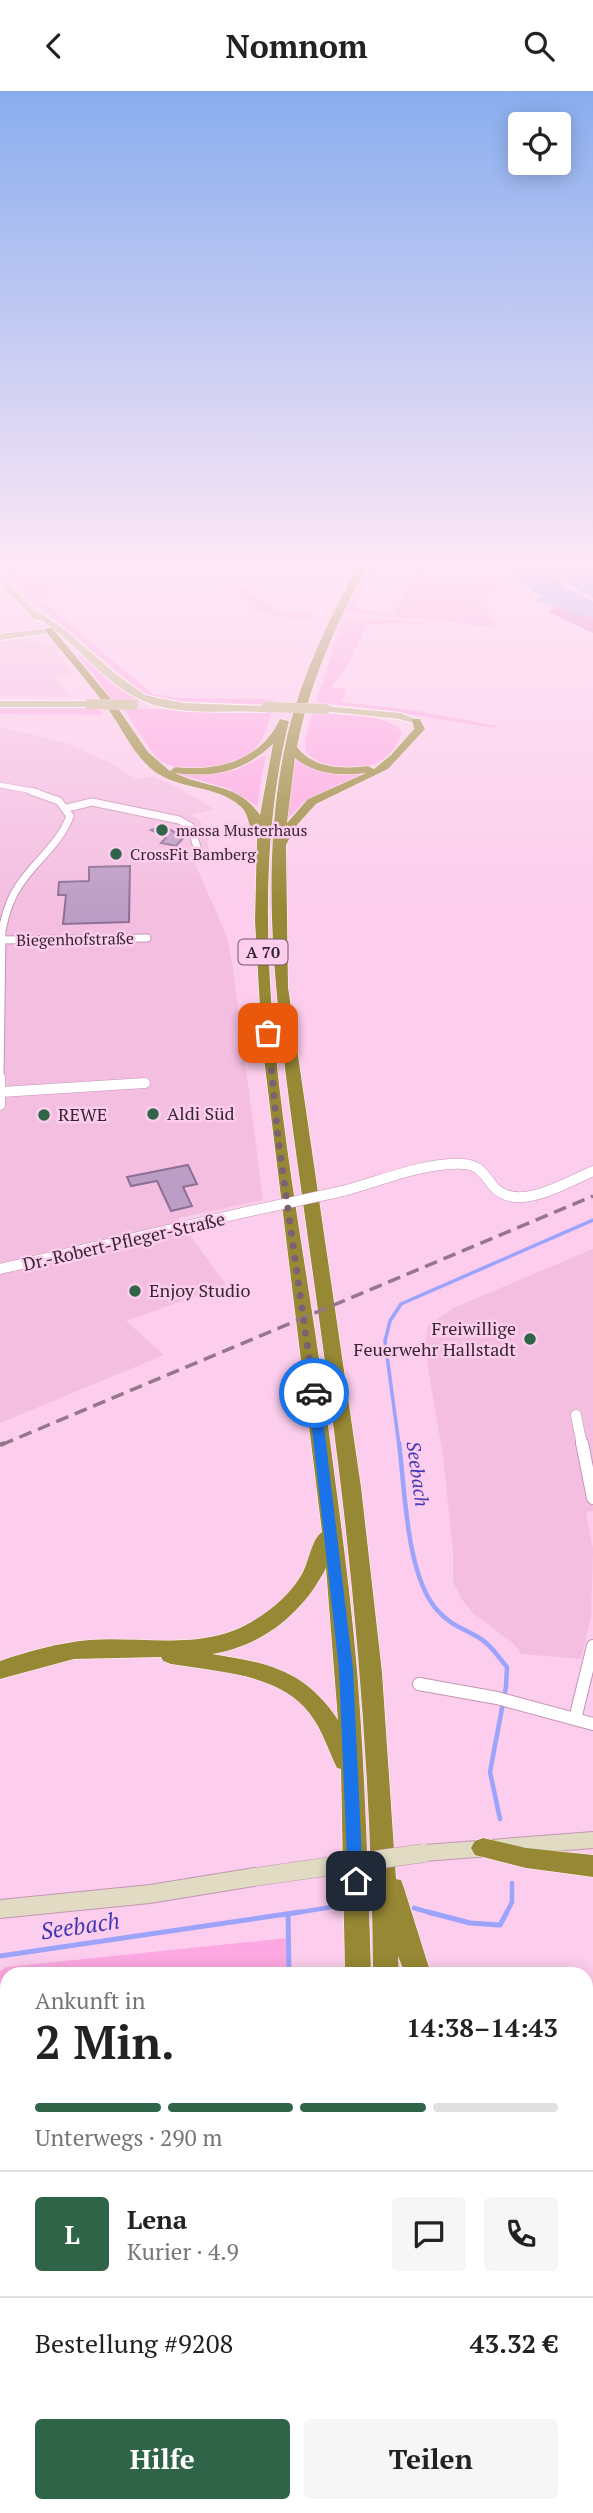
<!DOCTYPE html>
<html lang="de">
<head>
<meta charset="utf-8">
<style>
  :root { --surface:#fff; --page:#f6f6f6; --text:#222; --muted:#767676; --line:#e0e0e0; --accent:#306449 }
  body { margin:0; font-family:"PT Serif",serif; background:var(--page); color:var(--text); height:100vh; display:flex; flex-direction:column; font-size:26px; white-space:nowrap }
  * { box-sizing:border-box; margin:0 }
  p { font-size:23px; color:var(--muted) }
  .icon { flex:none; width:38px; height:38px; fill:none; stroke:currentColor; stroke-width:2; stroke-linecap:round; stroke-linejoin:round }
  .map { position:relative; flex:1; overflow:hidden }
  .drawer { position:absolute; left:0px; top:1876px; width:593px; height:546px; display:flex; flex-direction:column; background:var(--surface); border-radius:21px 21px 0 0; box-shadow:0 4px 18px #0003 }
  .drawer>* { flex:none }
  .tools { position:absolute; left:508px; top:21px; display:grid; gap:14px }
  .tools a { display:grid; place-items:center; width:63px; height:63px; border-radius:7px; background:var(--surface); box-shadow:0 4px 18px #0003; font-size:35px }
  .pin { position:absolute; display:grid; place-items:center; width:60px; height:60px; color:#fff; margin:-30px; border-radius:14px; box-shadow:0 4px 10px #0006 }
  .courier { position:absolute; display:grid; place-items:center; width:70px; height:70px; margin:-35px; border:5px solid #1a73e8; border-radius:50%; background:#fff; color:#222; box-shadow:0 2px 9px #0007 }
  .head em { font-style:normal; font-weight:700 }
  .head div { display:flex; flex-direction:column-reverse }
  .head { display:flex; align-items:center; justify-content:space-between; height:119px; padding:0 35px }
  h1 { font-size:46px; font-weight:700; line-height:52px }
  .bar { display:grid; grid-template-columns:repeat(4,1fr); gap:10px 7px; align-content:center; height:84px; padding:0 35px }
  .bar i { height:9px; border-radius:5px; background:var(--line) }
  .bar .current { background:var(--accent) }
  .bar p { grid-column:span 4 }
  .line { display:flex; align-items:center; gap:18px; padding:0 35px; border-top:2px solid var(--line) }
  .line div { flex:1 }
  .round { display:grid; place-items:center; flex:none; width:74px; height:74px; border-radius:7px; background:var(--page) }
  .primary-button { display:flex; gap:14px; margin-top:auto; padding:14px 35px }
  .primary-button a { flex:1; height:80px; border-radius:7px; background:var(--accent); color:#fff; font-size:28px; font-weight:700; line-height:80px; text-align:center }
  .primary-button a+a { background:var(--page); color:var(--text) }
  header { display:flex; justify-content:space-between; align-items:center; height:91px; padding:0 35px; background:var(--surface); font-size:32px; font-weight:700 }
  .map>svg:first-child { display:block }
  .built { fill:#f4bee1 }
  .green { fill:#fda8e2 }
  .forest { fill:#de76c0 }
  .water { fill:#9ca3fa }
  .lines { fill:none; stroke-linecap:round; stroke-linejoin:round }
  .stream-far2 { stroke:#9ca3fa; stroke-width:3.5 }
  .stream-far1 { stroke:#9ca3fa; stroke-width:4.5 }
  .stream { stroke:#9ca3fa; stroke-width:5 }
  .building { fill:#bc9dc5; stroke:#8e7096; stroke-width:2 }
  .street-far4-casing { stroke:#c396b3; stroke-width:6 }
  .street-far3-casing { stroke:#c396b3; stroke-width:9 }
  .street-far2-casing { stroke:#c396b3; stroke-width:11 }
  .street-far1-casing { stroke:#c396b3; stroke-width:14 }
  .street-casing { stroke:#c396b3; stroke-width:17 }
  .secondary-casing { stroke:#c396b3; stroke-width:2 }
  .primary-casing { stroke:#fff; stroke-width:2 }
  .highway-casing { stroke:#fff; stroke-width:1 }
  .street-far4 { stroke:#fff; stroke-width:5 }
  .street-far3 { stroke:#fff; stroke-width:7 }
  .street-far2 { stroke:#fff; stroke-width:10 }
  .street-far1 { stroke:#fff; stroke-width:12 }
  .street { stroke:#fff; stroke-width:15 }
  .secondary { fill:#e0dbc2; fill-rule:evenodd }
  .primary { fill:#c1b886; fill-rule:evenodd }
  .highway { fill:#978835; fill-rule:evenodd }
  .rail-far1 { stroke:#95768b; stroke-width:3.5; stroke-dasharray:13 7; stroke-linecap:butt }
  .rail { stroke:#95768b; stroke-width:4.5; stroke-dasharray:18 9; stroke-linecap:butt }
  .street-bridge-casing { stroke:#c396b3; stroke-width:11; stroke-linecap:butt }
  .secondary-bridge-casing { stroke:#c396b3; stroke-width:19; stroke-linecap:butt }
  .primary-bridge-casing { stroke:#fff; stroke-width:10; stroke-linecap:butt }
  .street-bridge { stroke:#fff; stroke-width:10 }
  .secondary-bridge { stroke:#e0dbc2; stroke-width:18 }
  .primary-bridge { stroke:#c1b886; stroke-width:10 }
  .route { fill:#1a73e8 }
  .done { stroke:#7c6073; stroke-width:7; stroke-dasharray:0 12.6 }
  .poi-dot { fill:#306449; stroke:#fccdec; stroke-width:2.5 }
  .labels { text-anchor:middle; stroke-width:5; stroke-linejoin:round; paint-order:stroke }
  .far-poi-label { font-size:16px; fill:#372632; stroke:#fccdec; text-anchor:start }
  .far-street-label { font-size:16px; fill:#372632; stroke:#fccdec }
  .shield { fill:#fccdec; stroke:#72586a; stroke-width:2 }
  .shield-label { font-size:16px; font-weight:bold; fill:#372632 }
  .poi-label { font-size:18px; fill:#372632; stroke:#fccdec; text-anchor:start }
  .street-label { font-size:18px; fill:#372632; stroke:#fccdec }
  .water-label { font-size:19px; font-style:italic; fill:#4338b4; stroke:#fccdec }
  .near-water-label { font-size:23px; font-style:italic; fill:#4338b4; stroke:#fccdec }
</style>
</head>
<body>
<header><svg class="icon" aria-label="back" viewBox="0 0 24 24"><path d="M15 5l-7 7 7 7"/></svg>Nomnom<svg class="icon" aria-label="search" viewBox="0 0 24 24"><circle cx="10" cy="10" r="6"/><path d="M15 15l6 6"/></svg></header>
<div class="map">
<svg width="593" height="2422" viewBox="0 0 593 2422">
  <rect width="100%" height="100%" fill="#fccdec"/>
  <path class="built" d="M12,549l33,3 11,8 17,23 -19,3 17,20 -71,-1v-54z
    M0,636l67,16 46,21 24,16 16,-4 24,11 37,22 -23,6 9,5 7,17 2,19 -17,1 35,80 5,24 31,239 -85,18 48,67 -100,36 38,34 -164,68z
    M593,1158v262l-7,1 7,37 -2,68 -10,42 -60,-5 -8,-11 -40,-30 -13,-16 -7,-16v-30l-10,-95 -18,-106 3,-24 25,-18z"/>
  <path class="green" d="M371,477h8l-24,40 39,6 22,-41h5c36,19 59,12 74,55l-51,-7 -99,-8z
    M10,481l51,13 -19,13 1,4 110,92 26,4 85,1 10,2 3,4 -103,-4 -30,-7 -143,-120z
    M501,482l7,12 -26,12 -37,-15z
    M205,483l37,13 34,24 37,4 -5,4h-11l-37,-6 -29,-25 -33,-12z
    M343,526l96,6 -71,1 -22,44 -15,19 16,2 -6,13 71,8 84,16 -2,2 -98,-16 -80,-10z
    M83,563l56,46v2h-24l-37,-46z
    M0,616h99l3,8 -102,-1z
    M123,617l149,3c-4,14 -8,29 -18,39 -21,20 -68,27 -93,11 -8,-5 -30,-42 -38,-53z
    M312,623c26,1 72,-3 90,18 -12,42 -65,47 -96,21l-1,-14z
    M266,664l-9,51 -28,-17 -58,-17 26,3 37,-4z
    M296,668l18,8 60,4 -66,28 -20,19z
    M288,1847l-2,36h-279v192h-7v-195l7,-4z
    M593,1967v109h-7v-108z
    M0,2096h7v216h-7z
    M0,2344h7v71h122l-1,7h-128z
    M429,2415h153v7h-153z"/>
  <path class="forest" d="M556,514l37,14v14l-45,-21z"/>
  <path class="water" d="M514,477h30l25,22 24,11v18c-11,-5 -53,-16 -57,-19l6,-3 -18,-12z
    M571,477h22v30l-26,-15 -12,-11z"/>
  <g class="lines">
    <path class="stream-far2" d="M399,1354l-14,-104 5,-20 11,-17 192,-84"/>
    <path class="stream-far1" d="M399,1352c6,46 7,132 38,167 13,15 28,19 44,29 11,7 18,19 26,28l-1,20 -16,85 10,47
      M414,1817l21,6
      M288,1823l44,-7
      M506,1823l6,-12v-19"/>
    <path class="stream" d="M428,1821l42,11 30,2 7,-13
      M288,1823l1,60
      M0,1865l300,-44
      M586,2012l7,-1
      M0,2312h7
      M250,2415v7"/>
  </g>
  <path class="building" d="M163,735l21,11 -8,9 -15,-3 5,-5 -15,-8z
    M130,775l-1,56 -66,2 3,-29h-8l1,-13 30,-1v-14z
    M188,1074l9,19 -14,3 9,19 -21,5 -14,-30 -26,5 -4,-9z"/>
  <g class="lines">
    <defs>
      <path id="street-far4" d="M0,694l38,7"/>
      <path id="street-far3" d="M67,717l25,-6 87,18 12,7 8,27
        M0,849l147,-2
        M0,987l2,-147c3,-17 8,-33 18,-47 16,-24 40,-40 50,-68l-11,-15 -28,-10"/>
      <path id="street-far2" d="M1,1001l144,-9
        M0,1014v-28
        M343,1100c38,-10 81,-29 121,-27 15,1 21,11 29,22 24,28 74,-4 100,-15
        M0,1178l246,-57
        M576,1324l6,30"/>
      <path id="street-far1" d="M582,1352l11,55
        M419,1593l78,14 96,26
        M575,1628l18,-73"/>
      <path id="street" d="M588,2081l5,159"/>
      <path id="secondary" d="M593,1741v16l-169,13 -7,-2 -3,-6 3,-6 7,-2z
        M254,1777l7,3 3,6 -3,6 -7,3 -104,17 -150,15v-18l150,-15z"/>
      <path id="primary" d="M0,486l34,32 30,20 53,46 28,20 38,8 82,3 5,3 -5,3c-39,-2 -88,5 -124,-12 -34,-16 -59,-49 -89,-72v4l-3,1 -49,7v-6l52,-6 -11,-8h-6l-35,-36z
        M0,610h89l5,3 -5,3h-89z
        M325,615l75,7 21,8 -5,3 -17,-5 -77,-8 -2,-2z"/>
      <path id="highway" d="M357,477h9c-31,58 -56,114 -69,179 17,22 46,22 71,19l6,3 17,-14 23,-26 -2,-10h8l5,10 -37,40 -72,35 -19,21 -11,20 2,142 73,500 21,185 14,207 5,1 3,8 27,86h-26l-7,-18 1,18h-26c-1,-163 -13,-325 -32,-487 -14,-116 -31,-233 -47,-349 -17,-130 -36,-262 -9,-392 13,-62 41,-122 72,-178zM295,667c20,17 47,18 71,15l-58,26 -21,24z
        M46,537h6l63,76 33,48 22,19 5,-4c43,5 86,-7 105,-48l9,2c-52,211 5,453 34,666 12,94 26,189 34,283 8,101 11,203 14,304h-26l-4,-205 -4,-1c-9,-18 -14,-37 -27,-54 -30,-41 -93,-42 -139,-50l-8,-3 -2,-4 -87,2 -74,20v-18c29,-10 58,-18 89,-21 55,-4 118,12 167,-21 18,-11 35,-26 46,-45 7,-12 9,-34 20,-42l-60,-490 -7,-121 2,-84c-9,-6 -7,-23 -17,-31 -24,-21 -59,-16 -85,-34 -20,-15 -31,-40 -45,-60 -20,-28 -43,-54 -64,-80zM273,653l-13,71c-23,-33 -53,-26 -85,-42 38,5 69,-1 98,-29zM326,1477l12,152c-33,-50 -70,-57 -126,-66 51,-8 91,-41 114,-86z
        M483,1747l43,10 67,7v22l-67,-9 -51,-13 -4,-7 4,-7z
        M593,1917v24l-7,2v-24z
        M337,2415h32v7h-32z
        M374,2415h32v7h-32z"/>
    </defs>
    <use href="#street-far4" class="street-far4-casing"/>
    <use href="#street-far3" class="street-far3-casing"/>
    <use href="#street-far2" class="street-far2-casing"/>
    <use href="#street-far1" class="street-far1-casing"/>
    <use href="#street" class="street-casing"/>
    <use href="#secondary" class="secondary-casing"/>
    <use href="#primary" class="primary-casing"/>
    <use href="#highway" class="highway-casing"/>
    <use href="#street-far4" class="street-far4"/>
    <use href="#street-far3" class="street-far3"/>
    <use href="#street-far2" class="street-far2"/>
    <use href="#street-far1" class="street-far1"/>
    <use href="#street" class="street"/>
    <use href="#secondary" class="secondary"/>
    <use href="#primary" class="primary"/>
    <use href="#highway" class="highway"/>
    <path class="rail-far1" d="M1,1354l592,-249"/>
    <path class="rail" d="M0,1354l5,-2"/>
    <defs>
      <path id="street-bridge" d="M246,1121l97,-21"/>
      <path id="secondary-bridge" d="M254,1786l170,-24"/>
      <path id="primary-bridge" d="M89,613l44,1
        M266,616l59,2"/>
    </defs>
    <use href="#street-bridge" class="street-bridge-casing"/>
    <use href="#secondary-bridge" class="secondary-bridge-casing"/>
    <use href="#primary-bridge" class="primary-bridge-casing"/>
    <use href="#street-bridge" class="street-bridge"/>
    <use href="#secondary-bridge" class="secondary-bridge"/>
    <use href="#primary-bridge" class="primary-bridge"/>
  </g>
  <linearGradient id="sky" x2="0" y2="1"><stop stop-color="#89adef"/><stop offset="0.58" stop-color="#fee8f6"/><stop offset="1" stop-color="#fee8f6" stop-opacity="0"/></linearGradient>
  <rect width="593" height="816" fill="url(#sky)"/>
  <path class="route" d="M314,1298l6,4 33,276 10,212 -2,4 -5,2 -6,-2 -2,-4 -9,-212 -31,-276z"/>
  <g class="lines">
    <path class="done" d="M268,942l10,105 36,255"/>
  </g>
  <g class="poi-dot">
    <circle cx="162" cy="739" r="7"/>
    <circle cx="116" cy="763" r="7"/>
    <circle cx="153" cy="1023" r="7"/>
    <circle cx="44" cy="1024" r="7"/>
    <circle cx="135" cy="1200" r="7"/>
    <circle cx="530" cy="1248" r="7"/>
  </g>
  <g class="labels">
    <g class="far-poi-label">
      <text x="176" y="745">massa Musterhaus</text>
      <text x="130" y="769">CrossFit Bamberg</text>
    </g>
    <g class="far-street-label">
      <text transform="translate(75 848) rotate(-1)" y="6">Biegenhofstraße</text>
    </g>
    <rect class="shield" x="238.5" y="848.5" width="49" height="25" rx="5"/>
    <g class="shield-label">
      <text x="263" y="867">A 70</text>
    </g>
    <g class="poi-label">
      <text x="167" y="1029">Aldi Süd</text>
      <text x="58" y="1030">REWE</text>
      <text x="149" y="1206">Enjoy Studio</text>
      <text x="516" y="1244" text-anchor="end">Freiwillige<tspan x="516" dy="21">Feuerwehr Hallstadt</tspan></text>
    </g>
    <g class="street-label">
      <text transform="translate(124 1151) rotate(-13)" y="6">Dr.-Robert-Pfleger-Straße</text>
    </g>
    <g class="water-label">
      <text transform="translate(418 1383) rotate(82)" y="7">Seebach</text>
    </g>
    <g class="near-water-label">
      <text transform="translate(80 1835) rotate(-8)" y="8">Seebach</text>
    </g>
  </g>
</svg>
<div class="tools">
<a><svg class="icon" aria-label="locate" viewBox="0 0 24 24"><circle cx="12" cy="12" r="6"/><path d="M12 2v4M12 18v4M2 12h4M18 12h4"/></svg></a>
</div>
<div class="pin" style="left:268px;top:942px;background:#ea580c"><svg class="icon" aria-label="bag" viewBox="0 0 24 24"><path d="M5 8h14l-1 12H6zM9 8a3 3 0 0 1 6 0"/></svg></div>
<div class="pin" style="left:356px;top:1790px;background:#1f2937"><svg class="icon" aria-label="home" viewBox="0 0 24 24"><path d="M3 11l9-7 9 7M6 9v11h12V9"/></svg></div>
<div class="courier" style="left:314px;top:1302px"><svg class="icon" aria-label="car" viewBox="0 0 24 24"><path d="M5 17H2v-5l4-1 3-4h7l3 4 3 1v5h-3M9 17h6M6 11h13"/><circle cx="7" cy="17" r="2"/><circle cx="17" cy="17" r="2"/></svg></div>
<section class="drawer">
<div class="head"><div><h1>2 Min.</h1><p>Ankunft in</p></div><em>14:38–14:43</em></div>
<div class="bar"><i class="current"></i><i class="current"></i><i class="current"></i><i></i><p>Unterwegs · 290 m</p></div>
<div class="line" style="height:126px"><b class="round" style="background:var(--accent);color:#fff">L</b><div><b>Lena</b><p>Kurier · 4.9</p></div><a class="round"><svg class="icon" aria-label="chat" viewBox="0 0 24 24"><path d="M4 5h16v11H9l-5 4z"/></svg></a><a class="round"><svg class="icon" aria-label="phone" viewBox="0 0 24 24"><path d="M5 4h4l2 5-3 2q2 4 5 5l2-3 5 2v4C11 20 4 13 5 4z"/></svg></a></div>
<div class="line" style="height:91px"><div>Bestellung #9208</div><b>43.32 €</b></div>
<div class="primary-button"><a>Hilfe</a><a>Teilen</a></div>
</section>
</div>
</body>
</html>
